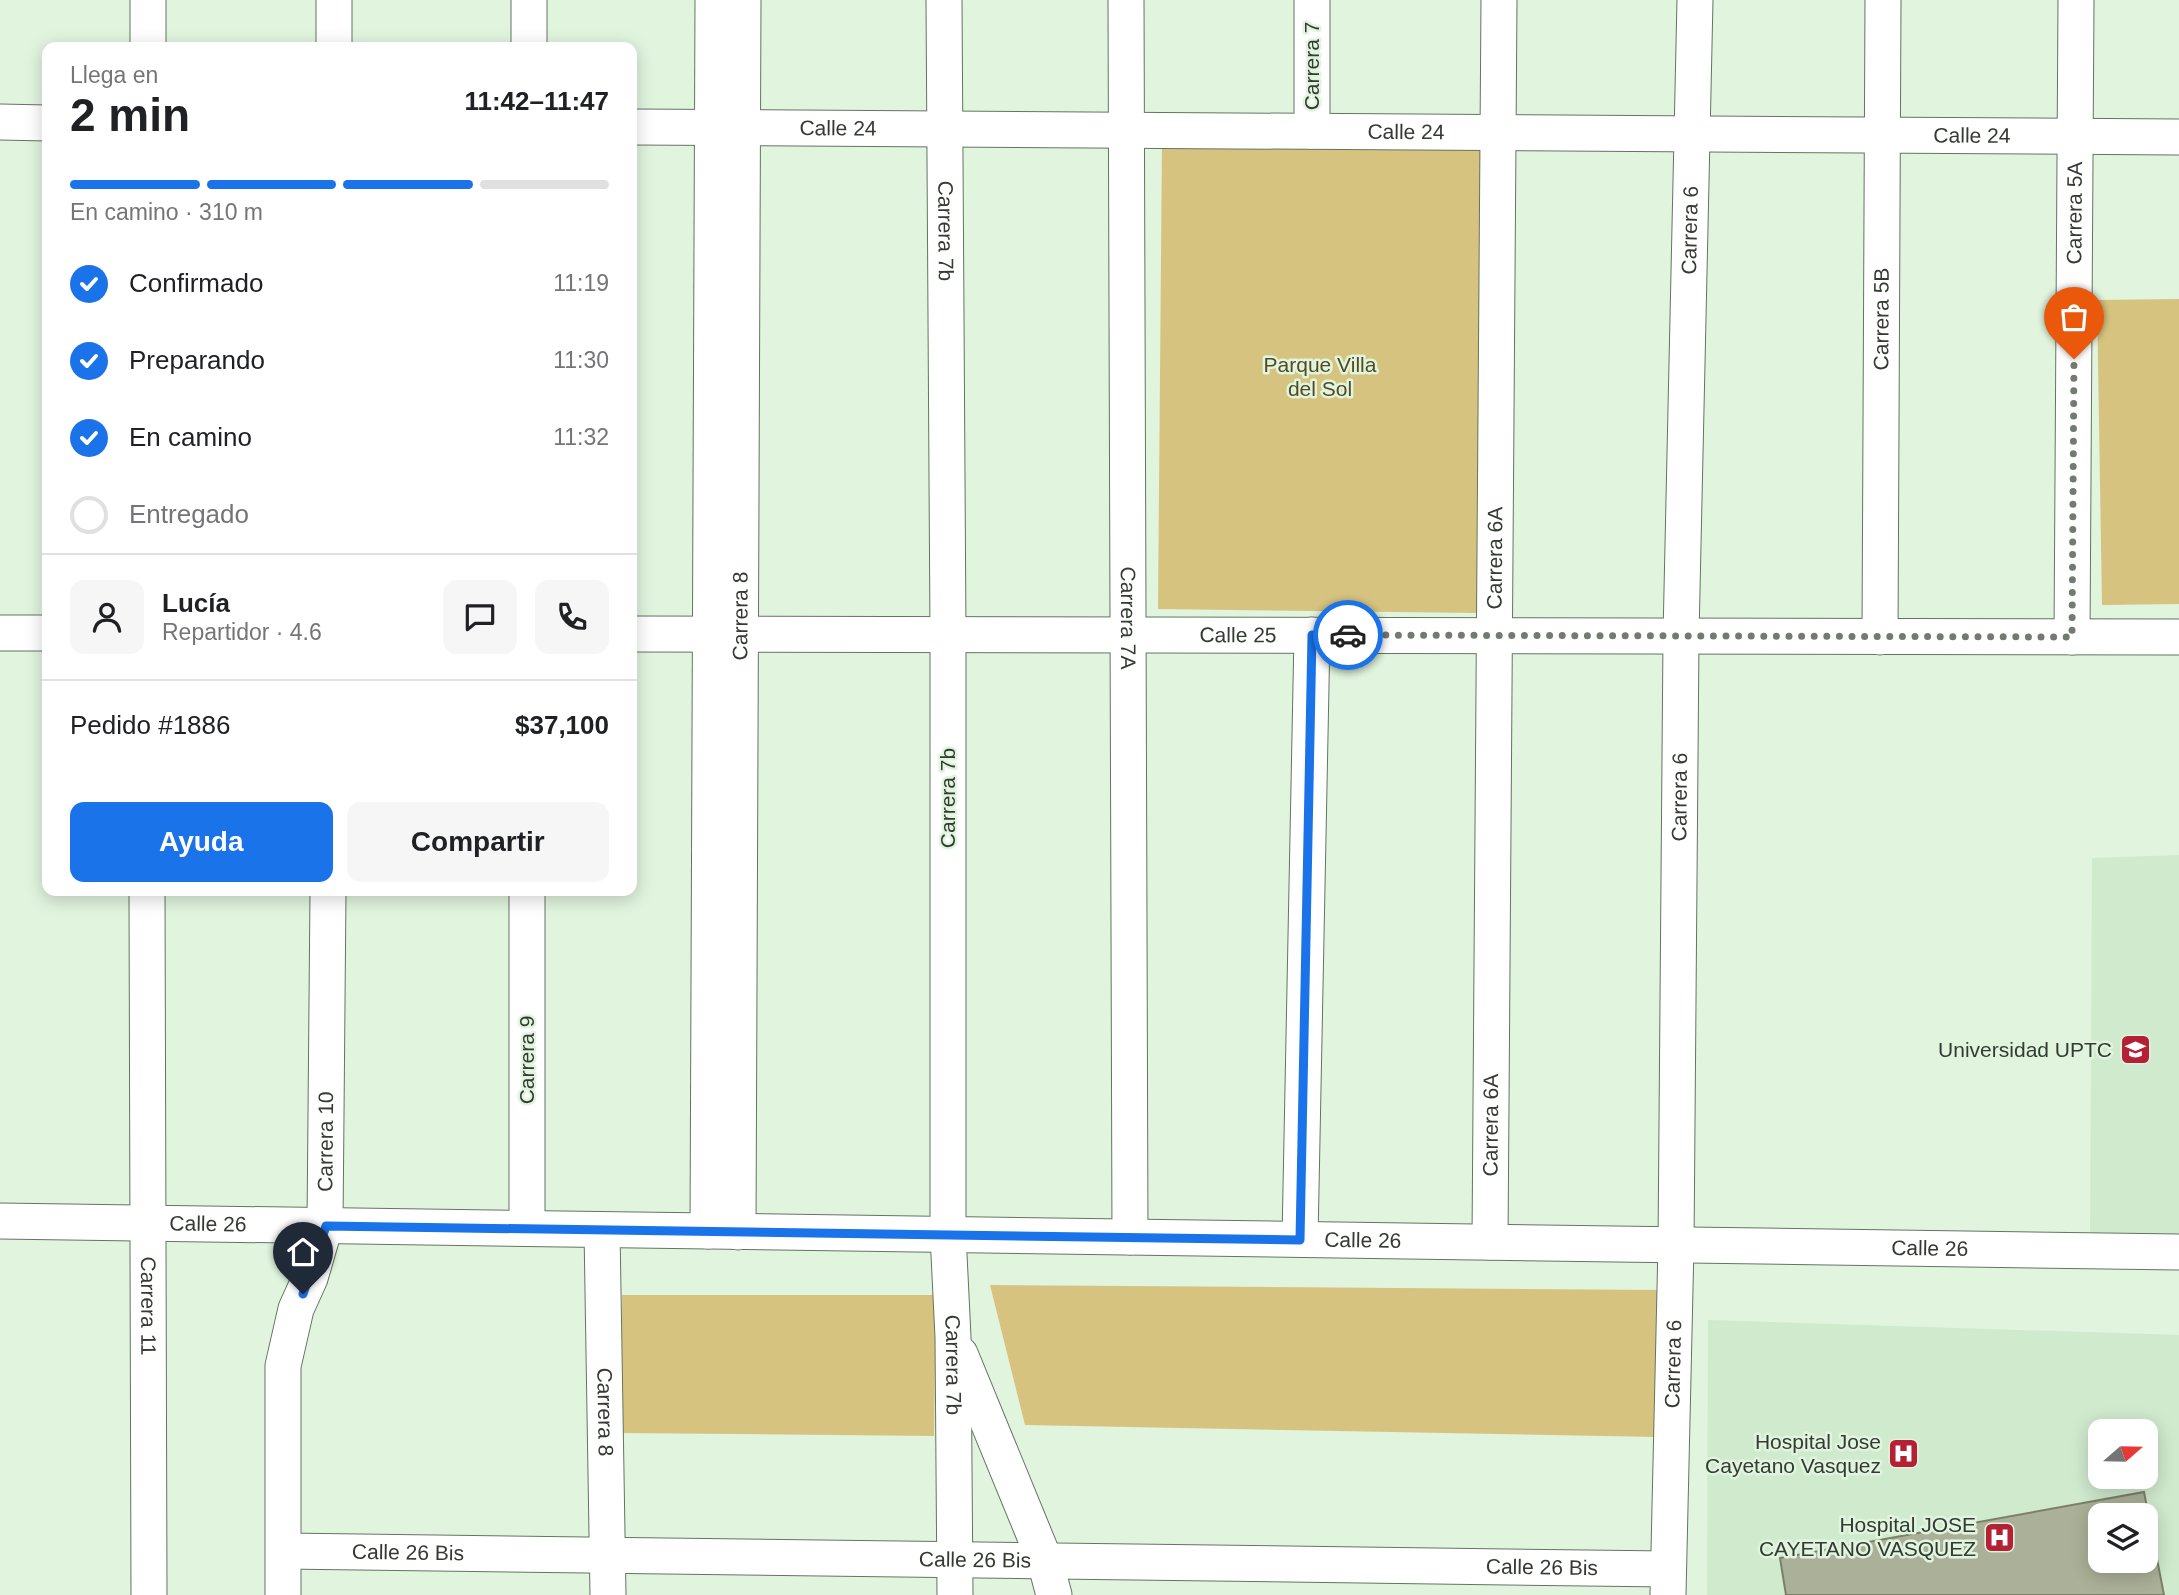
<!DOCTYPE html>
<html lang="es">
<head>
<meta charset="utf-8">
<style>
  :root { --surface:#fff; --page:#f6f6f6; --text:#202124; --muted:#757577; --line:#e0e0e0; --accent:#1a73e8 }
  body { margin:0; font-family:Helvetica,sans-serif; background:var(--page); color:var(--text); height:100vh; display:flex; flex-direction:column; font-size:26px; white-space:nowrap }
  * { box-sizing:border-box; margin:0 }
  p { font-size:23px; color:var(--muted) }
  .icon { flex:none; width:38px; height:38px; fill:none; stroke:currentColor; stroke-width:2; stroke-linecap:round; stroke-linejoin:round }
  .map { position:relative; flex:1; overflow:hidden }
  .side { position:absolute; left:42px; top:42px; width:595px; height:854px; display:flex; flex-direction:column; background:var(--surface); border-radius:14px; box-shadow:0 4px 18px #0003 }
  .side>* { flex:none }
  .needle { width:46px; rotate:70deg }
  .buttons { position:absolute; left:2088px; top:1419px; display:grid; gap:14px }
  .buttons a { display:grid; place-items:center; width:70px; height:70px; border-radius:14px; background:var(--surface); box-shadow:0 4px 18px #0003; font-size:35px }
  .pin { position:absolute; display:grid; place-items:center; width:60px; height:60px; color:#fff; margin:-72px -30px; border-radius:50% 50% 50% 0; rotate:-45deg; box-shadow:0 0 7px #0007 }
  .pin .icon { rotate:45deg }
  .courier { position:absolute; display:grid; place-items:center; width:70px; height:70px; margin:-35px; border:5px solid #1a73e8; border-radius:50%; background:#fff; color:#222; box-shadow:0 2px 9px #0007 }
  .headline em { font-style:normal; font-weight:600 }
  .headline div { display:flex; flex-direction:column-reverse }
  .headline { display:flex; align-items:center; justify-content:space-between; height:119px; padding:0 28px }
  h1 { font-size:46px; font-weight:600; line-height:52px }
  .bar { display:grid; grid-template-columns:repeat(4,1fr); gap:10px 7px; align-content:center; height:84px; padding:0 28px }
  .bar i { height:9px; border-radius:5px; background:var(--line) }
  .bar .on { background:var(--accent) }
  .bar p { grid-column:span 4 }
  .line { display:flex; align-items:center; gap:18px; padding:0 28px; border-top:2px solid var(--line) }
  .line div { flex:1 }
  .round { display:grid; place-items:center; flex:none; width:74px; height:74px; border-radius:14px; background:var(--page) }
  ol { padding:0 28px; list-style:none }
  li { display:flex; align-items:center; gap:21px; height:77px }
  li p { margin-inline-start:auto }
  li .icon { padding:7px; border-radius:50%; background:var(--accent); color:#fff; stroke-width:4 }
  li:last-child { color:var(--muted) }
  li i { width:38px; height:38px; border:4px solid var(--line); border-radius:50% }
  .cta { display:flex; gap:14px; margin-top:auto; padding:14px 28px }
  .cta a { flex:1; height:80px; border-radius:14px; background:var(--accent); color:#fff; font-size:28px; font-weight:600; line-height:80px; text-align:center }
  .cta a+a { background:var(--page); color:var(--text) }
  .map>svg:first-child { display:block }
  .built { fill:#d0eace; fill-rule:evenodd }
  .green { fill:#d6c37f }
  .building { fill:#abb198; stroke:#7b8169; stroke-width:2; fill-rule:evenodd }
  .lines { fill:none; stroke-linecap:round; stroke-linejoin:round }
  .minor-casing { stroke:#637561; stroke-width:37 }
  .minor { stroke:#fff; stroke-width:35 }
  .done { stroke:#707c6e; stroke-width:7; stroke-dasharray:0 12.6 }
  .route { stroke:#1a73e8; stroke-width:9 }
  .labels { text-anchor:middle; stroke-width:5; stroke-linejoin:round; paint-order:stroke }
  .street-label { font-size:21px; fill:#333b32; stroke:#e0f4de }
  .park-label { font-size:21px; fill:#554a21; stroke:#e0f4de }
  .poi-label { font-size:21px; fill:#333b32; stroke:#e0f4de; text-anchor:end }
</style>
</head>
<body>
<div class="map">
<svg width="2179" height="1595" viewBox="0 0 2179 1595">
  <rect width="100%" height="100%" fill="#e0f4de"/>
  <path class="built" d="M2179,855v387l-89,1 2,-385z
    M1708,1320l471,15v260h-472zM2100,1432h46v45h-46zM2100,1516h46v45h-46z"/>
  <path class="green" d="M1162,141l319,4 -3,468 -320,-4z
    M2179,299v305l-77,1 -5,-305z
    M990,1285l673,5 -6,147 -632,-12z
    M622,1295h314l-2,141 -313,-3z"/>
  <path class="building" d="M2144,1492l20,103h-378l-6,-37zM2100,1516h46v45h-46z"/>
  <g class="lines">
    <defs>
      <g id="minor">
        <path id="s1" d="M944,0l4,635v599l5,103 2,258"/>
        <path id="s2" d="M1126,0l4,1237"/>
        <path d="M148,47v-47"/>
        <path d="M334,47v-47"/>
        <path d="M529,47v-47"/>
        <path d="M0,122l47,1"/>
        <path id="s3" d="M632,127l1547,10"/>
        <path d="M1312,131v-131"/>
        <path d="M0,633h47"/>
        <path id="s4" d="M632,634l1547,3"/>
        <path id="s5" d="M1880,637l3,-637"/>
        <path id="s6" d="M2072,637l4,-637"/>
        <path id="s7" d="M147,891l2,704"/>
        <path d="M527,891v337"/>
        <path id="s8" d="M0,1221l2179,31"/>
        <path id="s9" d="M602,1230l6,365"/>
        <path d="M708,1231l5,-1231"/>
        <path id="s10" d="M738,1232l5,-1232"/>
        <path d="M1300,1239l12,-604"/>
        <path id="s11" d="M1490,1242l9,-1242"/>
        <path d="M960,1354l85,207 9,34"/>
        <path id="s12" d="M284,1551l1384,18"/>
        <path id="s13" d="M283,1595v-229l13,-57 14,-31 15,-52 3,-335"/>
        <path id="s14" d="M1668,1595l8,-350 5,-609 14,-636"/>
      </g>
    </defs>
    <use href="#minor" class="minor-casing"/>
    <use href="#minor" class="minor"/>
  </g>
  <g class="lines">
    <path class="done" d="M1348,635l724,2 2,-278"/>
    <path class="route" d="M303,1294l23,-68 974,14 12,-605h36"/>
  </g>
  <defs>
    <symbol id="university-square" viewBox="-11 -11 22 22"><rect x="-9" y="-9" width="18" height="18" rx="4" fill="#b42134" stroke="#e0f4de"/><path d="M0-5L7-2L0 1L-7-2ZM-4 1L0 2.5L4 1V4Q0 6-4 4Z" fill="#fff"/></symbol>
    <symbol id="hospital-square" viewBox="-11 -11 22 22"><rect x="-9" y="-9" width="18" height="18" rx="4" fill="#b42134" stroke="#e0f4de"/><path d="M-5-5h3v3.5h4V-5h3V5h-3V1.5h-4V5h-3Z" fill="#fff"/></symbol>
  </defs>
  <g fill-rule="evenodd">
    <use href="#university-square" x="2118" y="1032" width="35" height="35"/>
    <use href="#hospital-square" x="1886" y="1436" width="35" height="35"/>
    <use href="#hospital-square" x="1982" y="1520" width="35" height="35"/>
  </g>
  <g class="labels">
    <g class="street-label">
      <text transform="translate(1312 66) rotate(-90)" y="7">Carrera 7</text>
      <text dy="7" stroke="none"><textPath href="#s3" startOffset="206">Calle 24</textPath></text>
      <text dy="7" stroke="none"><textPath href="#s3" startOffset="774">Calle 24</textPath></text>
      <text dy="7" stroke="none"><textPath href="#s3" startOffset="1340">Calle 24</textPath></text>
      <text dy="7" stroke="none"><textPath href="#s6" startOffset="424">Carrera 5A</textPath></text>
      <text dy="7" stroke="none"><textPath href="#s1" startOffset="231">Carrera 7b</textPath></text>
      <text dy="7" stroke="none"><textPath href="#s14" startOffset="1365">Carrera 6</textPath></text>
      <text dy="7" stroke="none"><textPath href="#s5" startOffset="318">Carrera 5B</textPath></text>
      <text dy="7" stroke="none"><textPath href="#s11" startOffset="684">Carrera 6A</textPath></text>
      <text dy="7" stroke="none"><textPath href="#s10" startOffset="616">Carrera 8</textPath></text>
      <text dy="7" stroke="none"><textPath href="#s2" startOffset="618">Carrera 7A</textPath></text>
      <text dy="7" stroke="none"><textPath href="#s4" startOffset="606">Calle 25</textPath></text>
      <text dy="7" stroke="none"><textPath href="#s14" startOffset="798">Carrera 6</textPath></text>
      <text transform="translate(948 798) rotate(-90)" y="7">Carrera 7b</text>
      <text transform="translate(527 1060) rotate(-90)" y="7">Carrera 9</text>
      <text dy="7" stroke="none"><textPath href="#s11" startOffset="117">Carrera 6A</textPath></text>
      <text dy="7" stroke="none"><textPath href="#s13" startOffset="460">Carrera 10</textPath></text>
      <text dy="7" stroke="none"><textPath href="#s8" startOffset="208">Calle 26</textPath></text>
      <text dy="7" stroke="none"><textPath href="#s8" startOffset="1363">Calle 26</textPath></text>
      <text dy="7" stroke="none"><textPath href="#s8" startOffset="1930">Calle 26</textPath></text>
      <text dy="7" stroke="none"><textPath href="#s7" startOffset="415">Carrera 11</textPath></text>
      <text dy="7" stroke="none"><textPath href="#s1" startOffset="1365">Carrera 7b</textPath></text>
      <text dy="7" stroke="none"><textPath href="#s14" startOffset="231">Carrera 6</textPath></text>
      <text dy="7" stroke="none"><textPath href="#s9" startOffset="182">Carrera 8</textPath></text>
      <text dy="7" stroke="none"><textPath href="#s12" startOffset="124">Calle 26 Bis</textPath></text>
      <text dy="7" stroke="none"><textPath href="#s12" startOffset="691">Calle 26 Bis</textPath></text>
      <text dy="7" stroke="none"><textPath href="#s12" startOffset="1258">Calle 26 Bis</textPath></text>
    </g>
    <g class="park-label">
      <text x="1320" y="372">Parque Villa<tspan x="1320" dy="24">del Sol</tspan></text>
    </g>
    <g class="poi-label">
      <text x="2112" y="1057">Universidad UPTC</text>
      <text x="1881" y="1449">Hospital Jose<tspan x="1881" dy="24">Cayetano Vasquez</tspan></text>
      <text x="1976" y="1532">Hospital JOSE<tspan x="1976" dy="24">CAYETANO VASQUEZ</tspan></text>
    </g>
  </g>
</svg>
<div class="buttons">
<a><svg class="needle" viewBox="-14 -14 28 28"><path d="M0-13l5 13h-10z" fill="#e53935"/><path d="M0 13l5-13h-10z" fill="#757577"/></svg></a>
<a><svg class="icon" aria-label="layers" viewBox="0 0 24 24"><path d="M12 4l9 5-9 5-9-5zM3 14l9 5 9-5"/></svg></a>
</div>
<div class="pin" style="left:2074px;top:359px;background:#ea580c"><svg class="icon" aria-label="bag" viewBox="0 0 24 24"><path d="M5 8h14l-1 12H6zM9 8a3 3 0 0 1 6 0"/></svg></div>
<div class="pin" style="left:303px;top:1294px;background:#1f2937"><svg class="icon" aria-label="home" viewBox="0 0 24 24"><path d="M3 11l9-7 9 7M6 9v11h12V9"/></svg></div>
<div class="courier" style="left:1348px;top:635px"><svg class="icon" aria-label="car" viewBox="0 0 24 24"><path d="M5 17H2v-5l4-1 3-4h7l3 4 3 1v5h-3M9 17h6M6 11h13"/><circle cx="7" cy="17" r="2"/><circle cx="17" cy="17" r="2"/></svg></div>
<section class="side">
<div class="headline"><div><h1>2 min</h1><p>Llega en</p></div><em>11:42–11:47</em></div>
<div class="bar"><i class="on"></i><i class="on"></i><i class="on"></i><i></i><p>En camino · 310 m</p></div>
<ol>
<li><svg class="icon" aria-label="check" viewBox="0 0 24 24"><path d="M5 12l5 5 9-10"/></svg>Confirmado<p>11:19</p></li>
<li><svg class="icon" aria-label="check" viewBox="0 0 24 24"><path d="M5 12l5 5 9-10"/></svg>Preparando<p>11:30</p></li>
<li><svg class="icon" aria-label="check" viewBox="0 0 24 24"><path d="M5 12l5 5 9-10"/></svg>En camino<p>11:32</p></li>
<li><i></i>Entregado</li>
</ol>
<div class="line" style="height:126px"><a class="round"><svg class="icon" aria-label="person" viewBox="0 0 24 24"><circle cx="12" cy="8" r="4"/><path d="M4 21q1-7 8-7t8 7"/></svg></a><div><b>Lucía</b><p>Repartidor · 4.6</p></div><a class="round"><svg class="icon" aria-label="chat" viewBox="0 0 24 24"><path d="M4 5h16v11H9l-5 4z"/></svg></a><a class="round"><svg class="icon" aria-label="phone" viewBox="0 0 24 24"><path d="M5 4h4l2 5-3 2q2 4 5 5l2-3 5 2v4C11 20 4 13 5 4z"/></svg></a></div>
<div class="line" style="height:91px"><div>Pedido #1886</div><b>$37,100</b></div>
<div class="cta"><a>Ayuda</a><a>Compartir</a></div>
</section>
</div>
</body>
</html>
